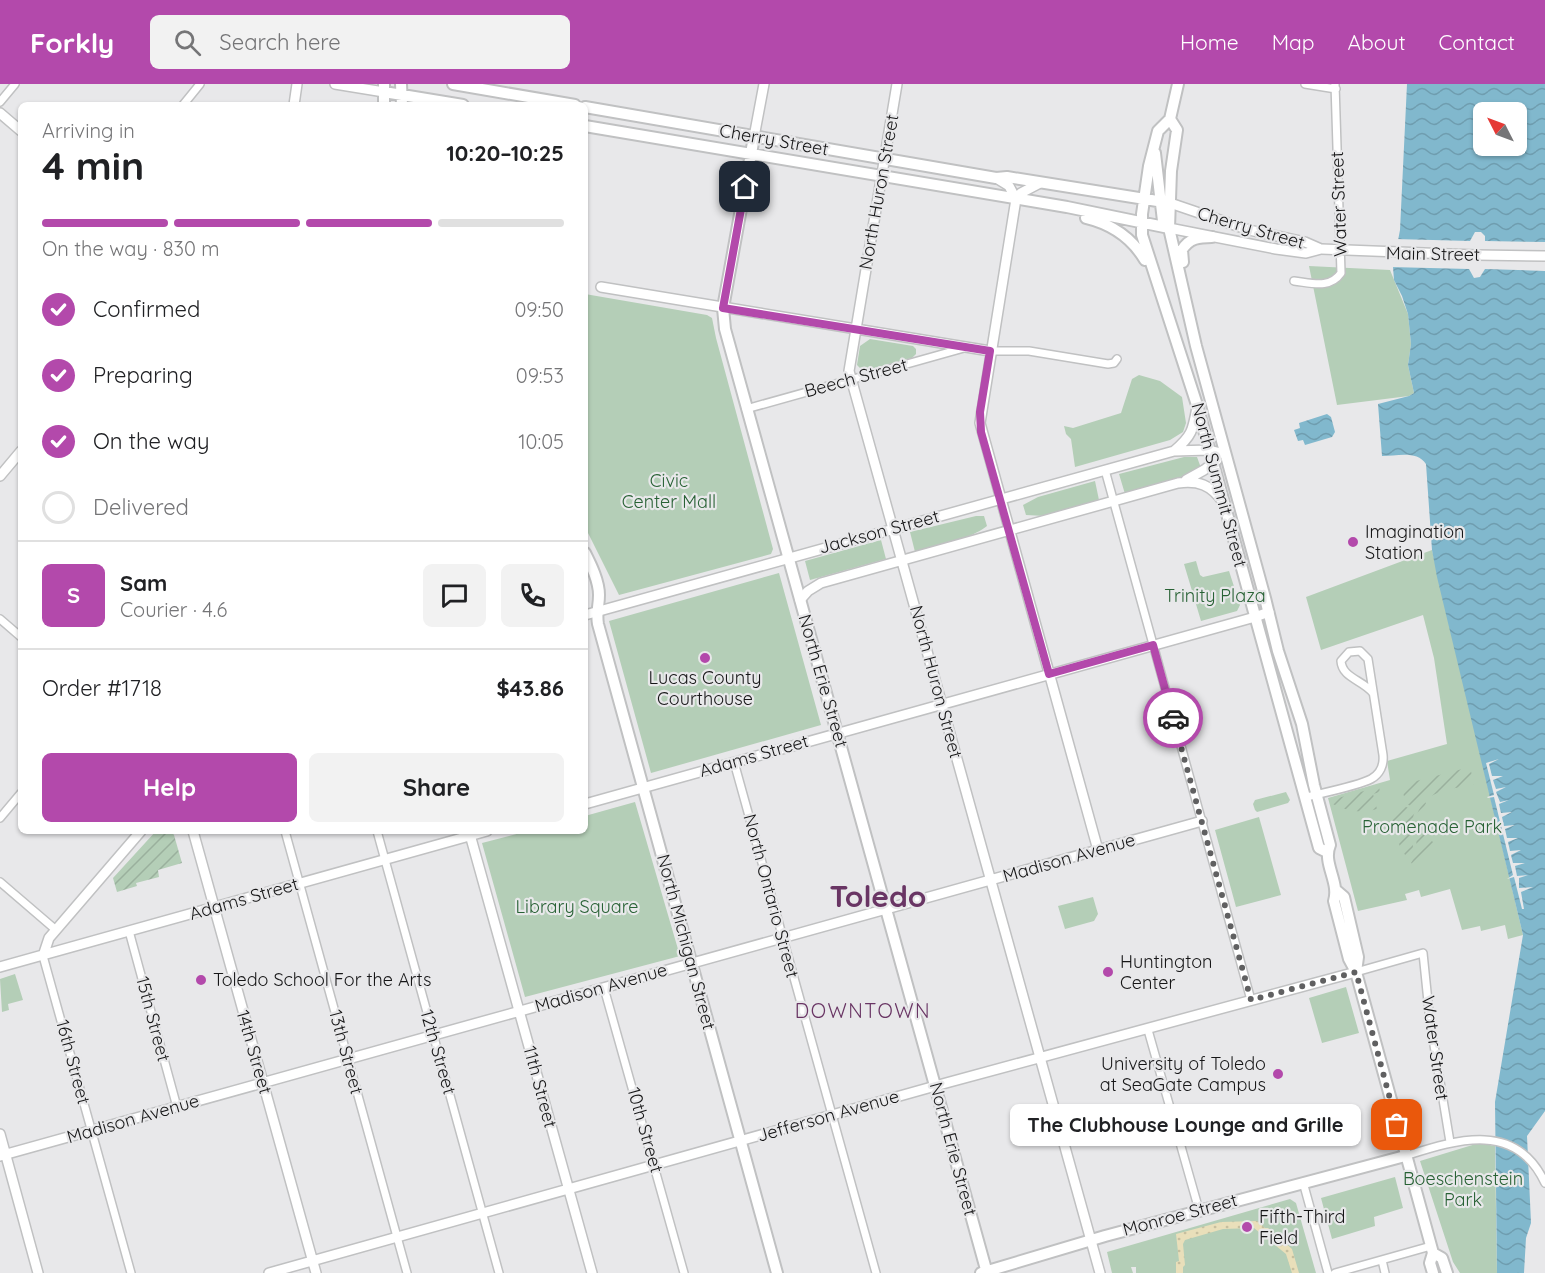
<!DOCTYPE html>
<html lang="en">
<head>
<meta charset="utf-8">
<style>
  :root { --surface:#fff; --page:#f2f2f2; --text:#202124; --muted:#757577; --line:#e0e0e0; --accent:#b349ab }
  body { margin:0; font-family:Quicksand,sans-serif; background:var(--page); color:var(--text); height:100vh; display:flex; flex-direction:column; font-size:22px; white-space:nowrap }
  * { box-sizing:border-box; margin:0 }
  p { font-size:20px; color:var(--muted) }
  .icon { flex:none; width:33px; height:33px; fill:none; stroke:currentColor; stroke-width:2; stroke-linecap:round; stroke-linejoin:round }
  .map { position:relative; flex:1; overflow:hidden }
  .side { position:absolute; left:18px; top:18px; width:570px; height:732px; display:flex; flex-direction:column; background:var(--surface); border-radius:9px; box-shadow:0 2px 4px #0004 }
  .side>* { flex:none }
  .needle { width:39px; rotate:312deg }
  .fabs { position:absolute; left:1473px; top:18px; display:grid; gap:12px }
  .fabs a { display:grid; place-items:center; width:54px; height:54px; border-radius:9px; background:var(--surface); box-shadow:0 2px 4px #0004; font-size:30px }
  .pin { position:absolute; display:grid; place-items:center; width:51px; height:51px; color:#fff; margin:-26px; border-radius:12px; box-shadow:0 3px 9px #0006 }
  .courier { position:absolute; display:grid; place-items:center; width:60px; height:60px; margin:-30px; border:4px solid #b349ab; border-radius:50%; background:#fff; color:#222; box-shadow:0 2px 8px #0007 }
  .bubble { position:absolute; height:42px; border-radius:9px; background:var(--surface); box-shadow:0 2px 4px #0004; font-size:20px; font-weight:700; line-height:42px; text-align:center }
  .headline em { font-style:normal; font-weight:700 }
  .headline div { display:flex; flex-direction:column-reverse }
  .headline { display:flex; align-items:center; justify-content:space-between; height:102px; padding:0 24px }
  h1 { font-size:39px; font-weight:700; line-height:45px }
  .bar { display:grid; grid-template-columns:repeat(4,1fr); gap:9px 6px; align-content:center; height:72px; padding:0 24px }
  .bar i { height:8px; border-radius:4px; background:var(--line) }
  .bar .current { background:var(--accent) }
  .bar p { grid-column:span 4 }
  .line { display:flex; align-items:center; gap:15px; padding:0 24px; border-top:2px solid var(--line) }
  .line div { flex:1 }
  .round { display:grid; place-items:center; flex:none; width:63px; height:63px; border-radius:9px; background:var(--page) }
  ol { padding:0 24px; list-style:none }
  li { display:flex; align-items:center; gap:18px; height:66px }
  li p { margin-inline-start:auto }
  li .icon { padding:6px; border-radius:50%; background:var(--accent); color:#fff; stroke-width:4 }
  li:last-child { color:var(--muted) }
  li i { width:33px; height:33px; border:3px solid var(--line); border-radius:50% }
  .primary-button { display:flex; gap:12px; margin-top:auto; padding:12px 24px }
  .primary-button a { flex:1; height:69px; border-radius:9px; background:var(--accent); color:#fff; font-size:24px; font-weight:700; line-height:69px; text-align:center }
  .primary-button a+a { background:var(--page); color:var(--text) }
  header { display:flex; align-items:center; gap:36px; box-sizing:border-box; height:84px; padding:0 30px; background:var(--accent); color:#fff }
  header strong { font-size:28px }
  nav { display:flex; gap:33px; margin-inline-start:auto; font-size:21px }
  .search { width:420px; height:54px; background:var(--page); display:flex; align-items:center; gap:15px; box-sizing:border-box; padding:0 21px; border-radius:9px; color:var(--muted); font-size:22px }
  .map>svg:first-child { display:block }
  .green { fill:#b4ceb7 }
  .sand { fill:url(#sand-dots) }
  .garden { fill:url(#garden-furrows) }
  .water { fill:url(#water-waves); fill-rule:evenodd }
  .pier { fill:#e8e8ea }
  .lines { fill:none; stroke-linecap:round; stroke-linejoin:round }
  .street-casing { stroke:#c0c1c2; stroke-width:10 }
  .secondary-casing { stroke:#c0c1c2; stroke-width:12 }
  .primary-casing { stroke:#c0c1c2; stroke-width:14 }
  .street { stroke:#fff; stroke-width:7 }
  .secondary { stroke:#fff; stroke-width:9 }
  .primary { stroke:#fff; stroke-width:10 }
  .secondary-bridge-casing { stroke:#c0c1c2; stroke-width:12; stroke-linecap:butt }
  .secondary-bridge { stroke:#fff; stroke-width:9 }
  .done { stroke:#606061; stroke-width:6; stroke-dasharray:0 10.8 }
  .route { stroke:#b349ab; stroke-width:8 }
  .poi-dot { fill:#b349ab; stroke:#e8e8ea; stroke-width:2 }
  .labels { text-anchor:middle; stroke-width:4.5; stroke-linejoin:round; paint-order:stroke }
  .street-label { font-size:18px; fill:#161617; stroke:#e8e8ea }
  .park-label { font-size:18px; fill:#286235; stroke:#e8e8ea }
  .poi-label { font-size:18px; fill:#161617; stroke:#e8e8ea; text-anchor:start }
  .neighbourhood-label { font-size:20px; letter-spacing:1.5px; fill:#693564; stroke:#e8e8ea }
  .town-label { font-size:30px; font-weight:bold; fill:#693564; stroke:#e8e8ea }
</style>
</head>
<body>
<header>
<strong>Forkly</strong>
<div class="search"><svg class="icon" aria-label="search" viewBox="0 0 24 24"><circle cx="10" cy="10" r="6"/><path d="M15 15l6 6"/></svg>Search here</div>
<nav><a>Home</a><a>Map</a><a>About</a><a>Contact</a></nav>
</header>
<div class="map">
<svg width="1545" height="1189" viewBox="0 0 1545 1189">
  <defs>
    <pattern id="sand-dots" width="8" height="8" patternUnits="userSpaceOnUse" patternTransform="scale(1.5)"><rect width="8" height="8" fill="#e9dfba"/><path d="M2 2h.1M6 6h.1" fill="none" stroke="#c7bf9f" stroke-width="1.8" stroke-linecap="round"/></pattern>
    <pattern id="garden-furrows" width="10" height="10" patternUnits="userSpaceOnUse" patternTransform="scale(1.5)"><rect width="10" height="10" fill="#b4ceb7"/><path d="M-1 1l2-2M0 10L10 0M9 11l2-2" fill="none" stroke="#9ab09d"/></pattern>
    <pattern id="water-waves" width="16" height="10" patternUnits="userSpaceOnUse" patternTransform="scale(1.5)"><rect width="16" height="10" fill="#81b8cd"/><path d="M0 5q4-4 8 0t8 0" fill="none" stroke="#6f9daf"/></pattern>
  </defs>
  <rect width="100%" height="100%" fill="#e8e8ea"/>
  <path class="green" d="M1309,182l81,4 18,44 3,30 -3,21 6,28 -5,3 -72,9z
    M585,210l122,21 5,3 4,20 57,211 -2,5 -152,41 -34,-68z
    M870,255l43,7 3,3v5l-4,4 -44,12 -8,-2 -3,-3 3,-19z
    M1139,291l21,6 22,16 4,26 -3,9 -13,8 -95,27 -4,-28 -5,-5 -2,-8 9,2 48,-15 11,-34z
    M1184,373h13l4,11 -23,11 -53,15 -6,-20z
    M1095,397l4,19 -54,16 -19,-1 -3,-10 15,-8z
    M976,432h8l3,10c-20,15 -48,19 -72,26l-5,-20z
    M881,456l5,19 -76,21 -5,-19z
    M1432,466l91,385 -15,4 -3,-14 -24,6 -1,-5 -18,4 -12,-41 -29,8 -2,-7 -14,4 2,6 -49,11 -30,-113 62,-18 -3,-19 60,-17 -13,-86 -11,-43 -102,35 -15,-53z
    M1196,477l4,14 3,2 26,-6 11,34 -3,6 -36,10 -17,-57z
    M779,489l42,152 -170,48 -42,-152z
    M1286,708l4,8 -2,3 -31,9 -2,-2 -2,-6 2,-4z
    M635,718l45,154 -155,41 -43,-154 46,-12h57v-15z
    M1259,733l22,78 -45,12 -21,-77z
    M1093,813l5,17 -4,7 -29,8 -7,-23z
    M15,890l8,26 -15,4 1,6 -7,2 -2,-33z
    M1346,903l13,46 -37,10 -13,-45z
    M1479,1059l16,3 2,127h-37l-7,-11 -33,-101z
    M1395,1093l8,31 -29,9 1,9 -43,13 -11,-41z
    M1290,1115l6,4 20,70h-180v-6h-5l2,6h-21l-5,-21z"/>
  <path class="sand" d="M1257,1137l8,7h3l24,21 7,24h-7l-6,-19 -32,-26 -31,1 -38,11 -2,4 2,21 -2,2v6h-7v-11l3,-1 -3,-27 45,-12z"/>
  <path class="garden" d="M1470,683l4,17c-20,5 -45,7 -58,24l-10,-4 -5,-19z
    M1379,703l1,5 -7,2 4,15c-16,5 -31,2 -46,-6l7,-5z
    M1425,718l1,1c-10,21 -8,25 8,40l-18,24 -5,-4c14,-22 -6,-41 14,-61z
    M1404,722l11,5c-7,17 3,34 -6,50l-9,-14 -10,-33z
    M156,747h15l3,4 8,28 -24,7 1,7 -23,6 1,3 -20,6 -4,-14z"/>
  <path class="water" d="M1407,0h138v1027l-18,25 4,87 -5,15 -2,35h-27l-2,-171 28,-167 -86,-358 -5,-27 -6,-86c-9,-14 -29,-8 -44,-8l-4,-52 31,-8 5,-3 -6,-28 3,-21 -3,-30 -6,-18 -8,-16 -1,-13 7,-37zM1484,28h32v34h-32z
    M1327,330l4,3 4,15 -3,5 -27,8 -2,-5 -5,1 -4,-11 6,-2 -1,-5z"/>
  <path class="pier" d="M1475,148h6l4,4v5l60,1v29l-60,-2 -5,8 -6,1 -5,-9 -79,-2 5,-28 75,2z
    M1499,675l-10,5 3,12h11l-10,4 3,9 10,-2 -10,5 4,10 9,-2 -10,4 2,9 11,-1 -10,5 2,9 11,-1 -10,4 2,9h11l-10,4 2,9 11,-1 -10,5 2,8h12l-10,3 2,10 11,-1 -9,3v10l14,-1 -12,5 3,17h-2l-8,-32 -7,2 6,-4 -19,-78 -6,1 -1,-1 7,-2 -8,-32z"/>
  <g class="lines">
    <defs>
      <path id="street" d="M1305,0l31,5
        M0,18l15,-18
        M183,21l17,-21
        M1294,197c18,2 36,8 47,-8l-6,-189
        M990,267h39l79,13 6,-1 3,-4
        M746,325l218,-61
        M1105,386l146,530
        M0,535l21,18
        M734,678l142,511
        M1306,713c16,-4 52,-11 65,-18 9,-5 13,-14 12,-24l-15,-96 -8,-8 -11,1 -8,9c1,17 22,19 32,32
        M0,734l21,-25
        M285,747l122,442
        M377,747l122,442
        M0,798l56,48
        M129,847l48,176
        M43,872l88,317
        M1356,888l67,-19 7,68 20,121
        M604,904l80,285
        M1148,946l51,180
        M1405,1072c51,-16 111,-36 140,27
        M1303,1098l25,91
        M1382,1176l3,13
        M1335,1189l96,-27"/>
      <path id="secondary" d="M335,0l49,8
        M897,0l-48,287 251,902
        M294,21l3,-21
        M0,29l21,18
        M754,53l10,-53
        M996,94l13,8 7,13 -36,224 118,427
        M1016,115l5,-6 19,-10
        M1170,119l79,27 56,12 16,7
        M1169,144l107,21 30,4 15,-4
        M1476,171l69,1
        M601,203l389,64
        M1174,367c18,-15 19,-21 23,-44
        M0,392l21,-25
        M1186,396l18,-10 13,-10
        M800,516l8,-9 13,-8 357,-100c20,-3 33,2 45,19
        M585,531l589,-164 35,-1 16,4
        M585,720l670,-187 14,-5
        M193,747l123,442
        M469,747l123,442
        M43,872l6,-18 92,-107
        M0,883l487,-136
        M0,1050l38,139
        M0,1072l1202,-335
        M269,1189l677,-190 410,-111"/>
      <path id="primary" d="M384,0v21
        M401,0l1,21
        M453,0l122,21
        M1178,0l-8,35 -12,12 -9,35 -7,48v21l55,170 122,443 8,4
        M384,8l79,13
        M585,23l411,71 11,-1 163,26
        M1170,35l7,11 -6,41 -2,57 27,118 69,252 13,53 24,73 12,61 16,60c-8,18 10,37 4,56l15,58 7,13 77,281
        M585,42l482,81 102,21
        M754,53l-31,171 2,21 262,944
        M1155,69l8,68 6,6
        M1086,134c25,6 46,20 59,42
        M1183,178l-1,-12c7,-12 17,-13 30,-13
        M585,469c6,12 14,28 14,42 0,11 -3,18 -1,29l179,649
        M1337,807l7,6 14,60 -2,15
        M1433,1169l9,5 5,15
        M1433,1169l-3,10 3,10
        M981,1189l124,-37 300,-80"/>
    </defs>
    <use href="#street" class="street-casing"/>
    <use href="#secondary" class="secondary-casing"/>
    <use href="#primary" class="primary-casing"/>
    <use href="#street" class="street"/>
    <use href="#secondary" class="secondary"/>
    <use href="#primary" class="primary"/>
    <defs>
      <path id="secondary-bridge" d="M1321,165l155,6"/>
    </defs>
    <use href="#secondary-bridge" class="secondary-bridge-casing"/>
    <use href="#secondary-bridge" class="secondary-bridge"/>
  </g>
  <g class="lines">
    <path class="done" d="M1173,634l78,282 105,-28 41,153"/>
    <path class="route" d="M745,103l-22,121 267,43 -10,61 1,20 68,242 104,-29 20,73"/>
  </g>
  <g class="poi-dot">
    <circle cx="1353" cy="458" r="6"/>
    <circle cx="705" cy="574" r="6"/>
    <circle cx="1108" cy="888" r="6"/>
    <circle cx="201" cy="896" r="6"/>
    <circle cx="1278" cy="990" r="6"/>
    <circle cx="1247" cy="1143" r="6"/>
  </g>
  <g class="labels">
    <g class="street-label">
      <text transform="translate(774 56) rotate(10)" y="6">Cherry Street</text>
      <text transform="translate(879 108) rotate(-80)" y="6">North Huron Street</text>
      <text transform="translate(1339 120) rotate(-92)" y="6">Water Street</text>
      <text transform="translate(1251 144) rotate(16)" y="6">Cherry Street</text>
      <text transform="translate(1433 170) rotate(1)" y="6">Main Street</text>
      <text transform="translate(856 294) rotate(-15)" y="6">Beech Street</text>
      <text transform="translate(1219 401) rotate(75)" y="6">North Summit Street</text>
      <text transform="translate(879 448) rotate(-15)" y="6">Jackson Street</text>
      <text transform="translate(823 597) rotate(74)" y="6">North Erie Street</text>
      <text transform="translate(936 598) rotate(75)" y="6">North Huron Street</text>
      <text transform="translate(754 672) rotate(-16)" y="6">Adams Street</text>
      <text transform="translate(1069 774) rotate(-16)" y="6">Madison Avenue</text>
      <text transform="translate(771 812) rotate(75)" y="6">North Ontario Street</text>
      <text transform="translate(244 815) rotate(-16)" y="6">Adams Street</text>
      <text transform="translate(686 858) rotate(75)" y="6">North Michigan Street</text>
      <text transform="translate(601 904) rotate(-16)" y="6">Madison Avenue</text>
      <text transform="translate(153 935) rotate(75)" y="6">15th Street</text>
      <text transform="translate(1435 964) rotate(82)" y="6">Water Street</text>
      <text transform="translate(254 968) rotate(74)" y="6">14th Street</text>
      <text transform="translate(346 968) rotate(75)" y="6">13th Street</text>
      <text transform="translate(438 968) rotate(74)" y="6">12th Street</text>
      <text transform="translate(73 978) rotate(75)" y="6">16th Street</text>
      <text transform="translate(540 1003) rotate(75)" y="6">11th Street</text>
      <text transform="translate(828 1032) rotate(-16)" y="6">Jefferson Avenue</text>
      <text transform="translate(133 1035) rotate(-16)" y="6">Madison Avenue</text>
      <text transform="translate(645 1046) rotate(74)" y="6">10th Street</text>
      <text transform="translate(953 1065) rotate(75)" y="6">North Erie Street</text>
      <text transform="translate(1180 1131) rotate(-15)" y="6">Monroe Street</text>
    </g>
    <g class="park-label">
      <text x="669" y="403">Civic<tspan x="669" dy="21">Center Mall</tspan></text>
      <text x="1215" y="518">Trinity Plaza</text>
      <text x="1432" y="749">Promenade Park</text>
      <text x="577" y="829">Library Square</text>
      <text x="1463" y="1101">Boeschenstein<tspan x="1463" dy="21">Park</tspan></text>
    </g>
    <g class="poi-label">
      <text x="1365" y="454">Imagination<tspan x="1365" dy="21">Station</tspan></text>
      <text x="705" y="600" text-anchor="middle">Lucas County<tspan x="705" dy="21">Courthouse</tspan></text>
      <text x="1120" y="884">Huntington<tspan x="1120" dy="21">Center</tspan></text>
      <text x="213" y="902">Toledo School For the Arts</text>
      <text x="1266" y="986" text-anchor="end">University of Toledo<tspan x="1266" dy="21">at SeaGate Campus</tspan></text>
      <text x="1259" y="1139">Fifth-Third<tspan x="1259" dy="21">Field</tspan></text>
    </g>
    <g class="neighbourhood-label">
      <text x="863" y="934">DOWNTOWN</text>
    </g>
    <g class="town-label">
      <text x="878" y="823">Toledo</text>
    </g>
  </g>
</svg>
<div class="fabs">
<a><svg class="needle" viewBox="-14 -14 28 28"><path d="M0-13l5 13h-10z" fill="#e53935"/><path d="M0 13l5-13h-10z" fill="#757577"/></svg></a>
</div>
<div class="pin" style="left:1397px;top:1041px;background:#ea580c"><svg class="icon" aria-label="bag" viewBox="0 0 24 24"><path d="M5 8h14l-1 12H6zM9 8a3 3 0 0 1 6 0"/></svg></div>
<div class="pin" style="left:745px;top:103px;background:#1f2937"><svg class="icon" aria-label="home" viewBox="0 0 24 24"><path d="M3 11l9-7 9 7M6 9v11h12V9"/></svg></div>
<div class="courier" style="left:1173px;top:634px"><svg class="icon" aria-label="car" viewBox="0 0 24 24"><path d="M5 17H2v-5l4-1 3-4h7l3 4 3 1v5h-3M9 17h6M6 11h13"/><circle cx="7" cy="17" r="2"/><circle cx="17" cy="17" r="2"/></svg></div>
<div class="bubble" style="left:1010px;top:1020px;width:351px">The Clubhouse Lounge and Grille</div>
<section class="side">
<div class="headline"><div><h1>4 min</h1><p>Arriving in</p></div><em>10:20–10:25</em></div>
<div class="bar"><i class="current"></i><i class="current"></i><i class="current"></i><i></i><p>On the way · 830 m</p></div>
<ol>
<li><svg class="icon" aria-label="check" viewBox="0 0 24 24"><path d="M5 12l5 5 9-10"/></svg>Confirmed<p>09:50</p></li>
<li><svg class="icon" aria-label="check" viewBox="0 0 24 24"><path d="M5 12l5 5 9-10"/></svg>Preparing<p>09:53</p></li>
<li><svg class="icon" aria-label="check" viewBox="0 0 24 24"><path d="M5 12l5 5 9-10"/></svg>On the way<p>10:05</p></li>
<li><i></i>Delivered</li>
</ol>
<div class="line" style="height:108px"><b class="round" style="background:var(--accent);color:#fff">S</b><div><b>Sam</b><p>Courier · 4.6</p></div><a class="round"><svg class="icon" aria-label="chat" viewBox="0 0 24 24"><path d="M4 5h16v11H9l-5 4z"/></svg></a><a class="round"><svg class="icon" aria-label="phone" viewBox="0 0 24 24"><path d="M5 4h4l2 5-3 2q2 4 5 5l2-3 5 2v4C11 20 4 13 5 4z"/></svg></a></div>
<div class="line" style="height:78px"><div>Order #1718</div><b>$43.86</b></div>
<div class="primary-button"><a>Help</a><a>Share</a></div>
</section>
</div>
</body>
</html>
